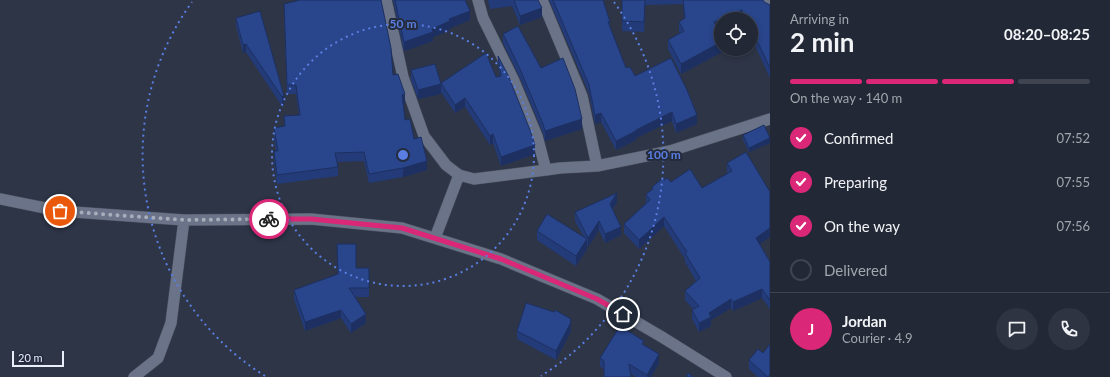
<!DOCTYPE html>
<html lang="en">
<head>
<meta charset="utf-8">
<style>
  :root { --surface:#222835; --page:#2e3441; --text:#f1f3f6; --muted:#a2a6ad; --line:#3f4450; --accent:#db2777 }
  body { margin:0; font-family:Lato,sans-serif; background:var(--page); color:var(--text); height:100vh; display:flex; flex-direction:column; font-size:15px; white-space:nowrap }
  * { box-sizing:border-box; margin:0 }
  p { font-size:13px; color:var(--muted) }
  .icon { flex:none; width:22px; height:22px; fill:none; stroke:currentColor; stroke-width:2; stroke-linecap:round; stroke-linejoin:round }
  .map { position:relative; flex:1; overflow:hidden }
  .drawer { display:flex; flex-direction:column; background:var(--surface); width:340px }
  .drawer>* { flex:none }
  .buttons { position:absolute; left:714px; top:12px; display:grid; gap:8px }
  .buttons a { display:grid; place-items:center; width:44px; height:44px; border-radius:50%; background:var(--surface); box-shadow:0 2px 6px #0003,0 0 0 1px var(--line); font-size:20px }
  .scale { position:absolute; left:12px; bottom:10px; width:52px; box-sizing:border-box; padding-left:4px; border:2px solid #e8eefa; border-top:0; font-size:11px; line-height:14px; white-space:nowrap; color:#e8eefa; -webkit-text-stroke:3px #232b3c; paint-order:stroke }
  .pin { position:absolute; display:grid; place-items:center; width:34px; height:34px; color:#fff; margin:-17px; border:2px solid #fff; border-radius:50%; box-shadow:0 1px 4px #0007 }
  .courier { position:absolute; display:grid; place-items:center; width:40px; height:40px; margin:-20px; border:3px solid #db2777; border-radius:50%; background:#fff; color:#222; box-shadow:0 1px 5px #0007 }
  .summary em { font-style:normal; font-weight:700 }
  .summary div { display:flex; flex-direction:column-reverse }
  .summary { display:flex; align-items:center; justify-content:space-between; height:68px; padding:0 20px }
  h1 { font-size:26px; font-weight:700; line-height:30px }
  .bar { display:grid; grid-template-columns:repeat(4,1fr); gap:6px 4px; align-content:center; height:48px; padding:0 20px }
  .bar i { height:5px; border-radius:3px; background:var(--line) }
  .bar .selected { background:var(--accent) }
  .bar p { grid-column:span 4 }
  .line { display:flex; align-items:center; gap:10px; padding:0 20px; border-top:1px solid var(--line) }
  .line div { flex:1 }
  .round { display:grid; place-items:center; flex:none; width:42px; height:42px; border-radius:21px; background:var(--page) }
  ol { padding:0 20px; list-style:none }
  li { display:flex; align-items:center; gap:12px; height:44px }
  li p { margin-inline-start:auto }
  li .icon { padding:4px; border-radius:50%; background:var(--accent); color:#fff; stroke-width:4 }
  li:last-child { color:var(--muted) }
  li i { width:22px; height:22px; border:2px solid var(--line); border-radius:50% }
  main { display:flex; flex:1; min-height:0 }
  .map>svg:first-child { display:block }
  .lines { fill:none; stroke-linecap:round; stroke-linejoin:round }
  .minor-casing { stroke:#4c5362; stroke-width:12 }
  .minor { stroke:#6a7388; stroke-width:11 }
  .wall { fill:#233b78 }
  .shaded-wall { fill:#1d3061 }
  .building { fill:#29458b; stroke:#1d3061 }
  .done { stroke:#a7adbb; stroke-width:4; stroke-dasharray:0 7.2 }
  .route { stroke:#db2777; stroke-width:5 }
  .ring { fill:none; stroke:#5a7ee2; stroke-width:2; stroke-dasharray:2 4 }
  .centre { fill:#5a7ee2; stroke:#232b3c; stroke-width:2 }
  .ring-label { font-size:12px; text-anchor:middle; font-weight:bold; fill:#5a7ee2; stroke:#232b3c; stroke-width:4; stroke-linejoin:round; paint-order:stroke }
</style>
</head>
<body>
<main>
<div class="map">
<svg width="770" height="377" viewBox="0 0 770 377">
  <rect width="100%" height="100%" fill="#2d3547"/>
  <g class="lines">
    <defs>
      <path id="minor" d="M386,0l17,77 21,59 22,29 13,10 15,4 72,-9
        M478,0l5,18 31,63 23,55 9,34 14,-2 37,-2 73,-15 100,-32
        M542,0l40,96 15,70
        M766,0l4,8
        M0,199l60,12 96,7 28,2 127,-1 91,9 99,31 96,40 65,38 64,40
        M435,238l24,-63
        M134,377l24,-19 13,-35 13,-103"/>
    </defs>
    <use href="#minor" class="minor-casing"/>
    <use href="#minor" class="minor"/>
  </g>
  <path class="wall" d="M393,0h72l5,20 -20,8v2l-17,7v4l-29,10z
    M488,0h50l4,17 -22,8 -8,-19 -22,3z
    M549,0h54l7,22v4l16,42 71,56 -21,9 -4,-12 -36,17v2l-20,10 -15,-28 -6,2 -6,-31z
    M622,0h141l1,2 6,3v73l-19,-41v-18h-30v10l-2,1 3,22 -41,22 -13,-25v-9l12,-7 -1,-2v-9l5,-3 -1,-15 -38,1 -1,27 -22,-1z
    M284,4l109,71 12,28h-2l2,17 22,50 -24,7 -34,6 -5,-22 -27,1 1,5v9l-61,8 -3,-24v-9h2l-2,-14v-9l10,-1v-11l15,-1 -3,-21h-9z
    M236,18l48,78v9l-2,1 -36,-54 -3,1 -7,-27z
    M503,34l38,34 41,61 -37,12 -2,-8 -23,-55 -17,-35z
    M498,56l37,98 -34,12 -8,-23 -3,2 -25,-38 -10,6 -14,-21v-9l55,-6 4,-1 -2,-11z
    M411,70l30,24 -23,5 -7,-19z
    M743,135l27,8 -21,9 -6,-12z
    M746,152l14,92 10,18v47l-8,-11 -29,13 -2,-3 -20,12v6l-12,6 -7,-13v-9l1,-1 -8,-9v-9l11,-10 -11,-19v-3l-21,-33 -25,23 -15,-16v-9l22,-21v-9l6,-4v-3l12,-7 7,2 31,6 26,-15 -1,-1v-9z
    M617,202l-4,7 8,26 -16,8 -6,-13 -11,17 -1,-3v5l-11,17 -39,-26v-9l47,6 -9,-16v-9z
    M356,268h13v29h-14l11,26 -15,10 -10,-15 -36,13 -11,-32v-9z
    M571,322v9l-15,29 -39,-21v-8z
    M644,346l15,17 -8,14h-15l-5,-3 -27,-4 -4,-4v-8z
    M763,353l7,24h-12l-9,-8v-9z"/>
  <path class="shaded-wall" d="M645,0v5l-1,27v-10z
    M542,8v9l-22,8v-9z
    M742,10v9h-21v10l-7,3v-10z
    M470,11v9l-20,8v2l-17,7v4l-29,10v-9l45,-23z
    M721,42v7h1v3l-41,22v-10z
    M246,44v8l-3,1v-8z
    M441,84v10l-23,5v-9z
    M405,94v9l-3,1v-9z
    M284,96v9l-2,1v-9z
    M465,98v9l-10,6v-8z
    M672,112v9l-36,17v2l-20,10v-9l20,-11z
    M601,113v9l-6,2v-9z
    M697,115v9l-21,9v-9z
    M582,119v10l-37,12v-10z
    M493,134v9l-3,2v-9z
    M770,138v5l-21,9v-4z
    M535,145v9l-34,12v-9z
    M427,161v9l-24,7v-9z
    M617,193v9l-7,10v-8z
    M664,217v9l-25,23v-9z
    M599,221v9l-11,17v-9z
    M621,227v8l-16,8v-9z
    M770,228v9l-14,10v-9z
    M587,239v10l-11,17v-10z
    M762,289v9l-29,13v-9z
    M731,299v9l-20,12v6l-12,6v-9l10,-10z
    M341,310v8l-36,13v-9z
    M366,314v9l-15,10v-9z
    M571,319v12l-15,29v-9z
    M659,354v9l-8,14h-4v-2z"/>
  <path class="building" d="M300,0h81l10,48 2,27 5,-1 7,20 -3,1 3,25 5,-1 4,20 7,-2 6,24 -24,7 -34,6 -5,-22 -29,1 3,14 -61,8 -3,-24h4l-4,-23 11,-2 -1,-10 16,-1 -4,-30h-9l-3,-81z
    M395,0h70l5,11 -21,8 1,2 -18,8 1,3 -29,10z
    M514,0h24l4,8 -22,8z
    M553,0h50l7,22h-2l18,46 4,-1 5,9 36,-18 16,32 10,25 -21,9 -4,-12 -36,18v1l-20,10 -15,-28 -6,2 -6,-30z
    M622,0h23l-1,22 -22,-1z
    M683,0h80l1,2 6,3v63l-19,-40v-9h-4l-1,-3 -2,1 -2,-7 -28,12 7,12v8l-40,22 -13,-24 16,-9 -5,-9 6,-4z
    M260,11l24,85 -2,1 -36,-53 -3,1 -7,-27z
    M518,26l23,42 22,-10 12,31 7,30 -37,12 -2,-7 -23,-55 -17,-35z
    M486,53l10,24 5,-1 -3,-20 10,19 22,55 5,15 -34,12 -8,-23 -3,2 -25,-38 -10,7 -14,-22z
    M435,64l6,20 -23,6 -7,-20z
    M764,125l6,13 -21,10 -6,-13z
    M746,152l24,40v36l-14,10 14,24v38l-8,-11 -29,13 -2,-3 -22,14 2,4 -12,6 -7,-13 7,-4 -14,-15 15,-13 -15,-25 2,-1 -23,-35 -25,23 -15,-16 26,-24 -4,-6 7,-5 -1,-2 11,-9 1,2 3,-2 4,4 19,-13 12,19 30,-17 -5,-8z
    M617,193l-7,11 11,23 -16,7 -6,-13 -11,17 -13,-26z
    M547,214l40,25 -11,17 -39,-25z
    M337,244h19v24h13v20h-20l17,26 -15,10 -10,-14 -36,12 -11,-32 44,-16z
    M526,303l28,9 1,-2 16,9 -1,2 1,1 -15,29 -39,-20z
    M620,326l24,15 -2,3 17,10 -12,21 -18,-11 2,13h-27v-16l-4,-3z
    M770,344v30l-2,3 -19,-17 9,-11 5,4z
    M688,373l5,4h-7z"/>
  <g class="lines">
    <path class="done" d="M60,211l124,9 85,-1"/>
    <path class="route" d="M269,219h42l91,9 99,31 96,40 26,15"/>
  </g>
  <g class="ring">
    <circle cx="403" cy="155" r="131"/>
    <path d="M265 376A261 261 0 0 1 192 2M614 2A261 261 0 0 1 541 376"/>
  </g>
  <circle cx="403" cy="155" r="6" class="centre"/>
  <g class="ring-label">
    <text x="403" y="28">50 m</text>
    <text x="664" y="159">100 m</text>
  </g>
</svg>
<div class="buttons">
<a><svg class="icon" aria-label="locate" viewBox="0 0 24 24"><circle cx="12" cy="12" r="6"/><path d="M12 2v4M12 18v4M2 12h4M18 12h4"/></svg></a>
</div>
<div class="scale">20 m</div>
<div class="pin" style="left:60px;top:211px;background:#ea580c"><svg class="icon" aria-label="bag" viewBox="0 0 24 24"><path d="M5 8h14l-1 12H6zM9 8a3 3 0 0 1 6 0"/></svg></div>
<div class="pin" style="left:623px;top:314px;background:#1f2937"><svg class="icon" aria-label="home" viewBox="0 0 24 24"><path d="M3 11l9-7 9 7M6 9v11h12V9"/></svg></div>
<div class="courier" style="left:269px;top:219px"><svg class="icon" aria-label="bike" viewBox="0 0 24 24"><circle cx="6" cy="16" r="4"/><circle cx="18" cy="16" r="4"/><path d="M6 16l4-8h5l3 8M10 8l3 8H6M13 5h3"/></svg></div>
</div>
<section class="drawer">
<div class="summary"><div><h1>2 min</h1><p>Arriving in</p></div><em>08:20–08:25</em></div>
<div class="bar"><i class="selected"></i><i class="selected"></i><i class="selected"></i><i></i><p>On the way · 140 m</p></div>
<ol>
<li><svg class="icon" aria-label="check" viewBox="0 0 24 24"><path d="M5 12l5 5 9-10"/></svg>Confirmed<p>07:52</p></li>
<li><svg class="icon" aria-label="check" viewBox="0 0 24 24"><path d="M5 12l5 5 9-10"/></svg>Preparing<p>07:55</p></li>
<li><svg class="icon" aria-label="check" viewBox="0 0 24 24"><path d="M5 12l5 5 9-10"/></svg>On the way<p>07:56</p></li>
<li><i></i>Delivered</li>
</ol>
<div class="line" style="height:72px"><b class="round" style="background:var(--accent);color:#fff">J</b><div><b>Jordan</b><p>Courier · 4.9</p></div><a class="round"><svg class="icon" aria-label="chat" viewBox="0 0 24 24"><path d="M4 5h16v11H9l-5 4z"/></svg></a><a class="round"><svg class="icon" aria-label="phone" viewBox="0 0 24 24"><path d="M5 4h4l2 5-3 2q2 4 5 5l2-3 5 2v4C11 20 4 13 5 4z"/></svg></a></div>
</section>
</main>
</body>
</html>
